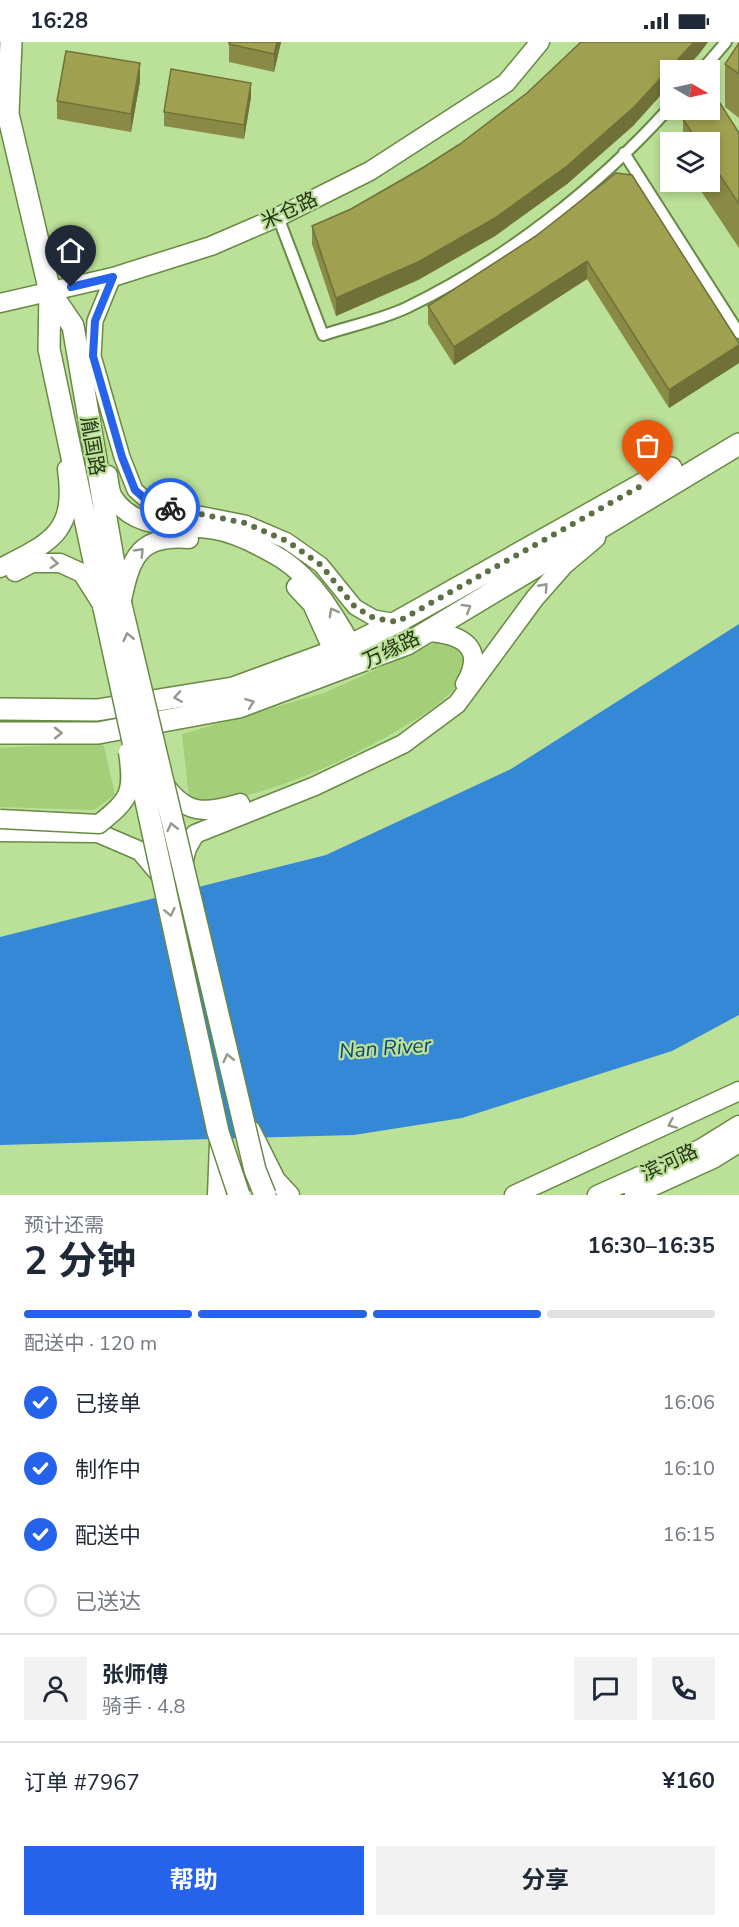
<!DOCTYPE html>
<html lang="zh">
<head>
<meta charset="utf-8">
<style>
  :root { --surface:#fff; --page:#f2f2f3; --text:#1f2937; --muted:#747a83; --line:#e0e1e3; --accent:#2563eb }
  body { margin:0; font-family:"Nunito Sans","Noto Sans SC",sans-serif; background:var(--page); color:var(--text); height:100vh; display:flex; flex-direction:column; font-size:22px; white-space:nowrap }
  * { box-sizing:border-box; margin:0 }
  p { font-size:20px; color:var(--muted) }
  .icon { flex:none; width:33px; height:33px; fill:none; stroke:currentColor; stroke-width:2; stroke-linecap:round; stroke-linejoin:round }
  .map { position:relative; height:1153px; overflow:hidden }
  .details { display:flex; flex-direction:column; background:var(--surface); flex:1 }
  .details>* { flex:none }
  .needle { width:39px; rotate:99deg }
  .controls { position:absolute; left:660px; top:18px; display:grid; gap:12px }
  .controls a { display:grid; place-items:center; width:60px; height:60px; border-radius:0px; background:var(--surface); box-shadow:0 3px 9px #0003; font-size:30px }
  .pin { position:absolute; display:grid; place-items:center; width:51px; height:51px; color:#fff; margin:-62px -26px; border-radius:50% 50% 50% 0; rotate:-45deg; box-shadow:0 0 6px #0007 }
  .pin .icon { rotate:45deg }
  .courier { position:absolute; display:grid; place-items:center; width:60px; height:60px; margin:-30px; border:4px solid #2563eb; border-radius:50%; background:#fff; color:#222; box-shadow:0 2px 8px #0007 }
  .headline em { font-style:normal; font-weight:700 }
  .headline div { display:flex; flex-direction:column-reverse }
  .headline { display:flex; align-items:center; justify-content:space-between; height:102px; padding:0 24px }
  h1 { font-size:39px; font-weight:700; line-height:45px }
  .bar { display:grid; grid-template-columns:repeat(4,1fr); gap:9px 6px; align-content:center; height:72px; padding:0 24px }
  .bar i { height:8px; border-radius:4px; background:var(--line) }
  .bar .selected { background:var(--accent) }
  .bar p { grid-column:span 4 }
  .line { display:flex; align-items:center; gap:15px; padding:0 24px; border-top:2px solid var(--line) }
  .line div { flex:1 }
  .round { display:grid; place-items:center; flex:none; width:63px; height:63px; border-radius:0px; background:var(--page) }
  ol { padding:0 24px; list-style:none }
  li { display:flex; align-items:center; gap:18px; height:66px }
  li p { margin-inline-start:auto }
  li .icon { padding:6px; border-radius:50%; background:var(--accent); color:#fff; stroke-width:4 }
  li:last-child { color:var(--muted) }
  li i { width:33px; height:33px; border:3px solid var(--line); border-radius:50% }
  .action { display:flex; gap:12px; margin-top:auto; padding:12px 24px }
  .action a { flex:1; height:69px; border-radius:0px; background:var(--accent); color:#fff; font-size:24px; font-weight:700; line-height:69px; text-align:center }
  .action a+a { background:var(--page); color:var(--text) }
  .status { display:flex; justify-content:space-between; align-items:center; height:42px; padding:0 30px; background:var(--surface); direction:ltr }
  .status svg { height:16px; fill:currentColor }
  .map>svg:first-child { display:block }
  .green { fill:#a4ce78 }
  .water { fill:#3588d6 }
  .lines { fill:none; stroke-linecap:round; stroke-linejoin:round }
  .pedestrian-casing { stroke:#698a44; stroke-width:14 }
  .minor-casing { stroke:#698a44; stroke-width:18 }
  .tertiary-casing { stroke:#698a44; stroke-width:21 }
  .secondary-casing { stroke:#698a44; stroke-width:24 }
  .pedestrian { stroke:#fff; stroke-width:10 }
  .minor { stroke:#fff; stroke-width:15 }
  .tertiary { stroke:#fff; stroke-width:18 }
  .secondary { stroke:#fff; stroke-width:21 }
  .tertiary-bridge-casing { stroke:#698a44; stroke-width:21; stroke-linecap:butt }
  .secondary-bridge-casing { stroke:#698a44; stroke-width:24; stroke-linecap:butt }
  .tertiary-bridge { stroke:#fff; stroke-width:18 }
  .secondary-bridge { stroke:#fff; stroke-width:21 }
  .wall { fill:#898a45 }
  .shaded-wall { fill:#6f7138 }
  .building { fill:#9fa150; stroke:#6f7138; stroke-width:1.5 }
  .oneway { stroke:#939a8b }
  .done { stroke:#5b7144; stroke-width:6; stroke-dasharray:0 10.8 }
  .route { stroke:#2563eb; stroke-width:8 }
  .labels { text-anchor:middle; stroke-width:4.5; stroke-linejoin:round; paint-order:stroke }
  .street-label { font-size:20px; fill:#273517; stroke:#bbe097 }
  .water-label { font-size:21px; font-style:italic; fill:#0c477a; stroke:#bbe097 }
</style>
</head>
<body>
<div class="status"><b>16:28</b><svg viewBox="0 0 49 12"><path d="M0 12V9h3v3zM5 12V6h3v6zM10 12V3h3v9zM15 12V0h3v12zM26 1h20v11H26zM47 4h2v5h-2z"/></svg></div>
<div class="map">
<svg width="739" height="1153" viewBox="0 0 739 1153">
  <rect width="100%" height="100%" fill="#bbe097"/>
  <path class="green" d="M453,600l12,13 1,19c-7,8 -13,18 -21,24 -45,39 -199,117 -256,100l-7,-64 142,-41 111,-50z
    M103,700l12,53 -21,15 -94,-3v-59z"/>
  <path class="water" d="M739,582v391l-67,36 -210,67 -108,17 -354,10v-208l326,-82 185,-86z"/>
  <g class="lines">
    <defs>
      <path id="pedestrian" d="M702,28l24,-28
        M624,111l115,180
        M278,175l45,118c27,-9 57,-15 83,-27 98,-47 191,-120 264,-201"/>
      <path id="minor" d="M113,235l-18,44 -2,35 29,101 13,33 17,15 93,18 42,18 34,24 34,42 19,11 23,4"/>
      <path id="tertiary" d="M0,261l113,-26 98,-31 67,-29 92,-46 136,-88 34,-41
        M108,433c1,7 2,17 5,22 23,36 67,26 102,33 23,4 47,17 67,29 36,24 55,61 76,97
        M0,526c51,-26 76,-35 67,-99
        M15,530l17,-9h28l22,10 19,30
        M296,545l16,17 27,60
        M122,558c9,-43 17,-65 67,-61
        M428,590c33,2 59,15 37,52
        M163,740c22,33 41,32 77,21
        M0,790l98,1 42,18 22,26
        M182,826l5,-20 8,-14 120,-48 88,-42 54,-40 78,-106 29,-33 32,-27
        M251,1088l25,50 14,15
        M217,1153l2,-52
        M514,1153l225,-104
        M597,1153l105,-47 37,-23
        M634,1153l79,-36 26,-16"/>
      <path id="secondary" d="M11,0l-3,72 42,178 -1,57 55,259
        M50,250l23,34 48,279
        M0,667l97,1 136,-22 118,-43 46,-23 274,-154
        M0,691h98l141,-26 168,-63 332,-200"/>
    </defs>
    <use href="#pedestrian" class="pedestrian-casing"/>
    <use href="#minor" class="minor-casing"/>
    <use href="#tertiary" class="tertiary-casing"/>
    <use href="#secondary" class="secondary-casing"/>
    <use href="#pedestrian" class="pedestrian"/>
    <use href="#minor" class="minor"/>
    <use href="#tertiary" class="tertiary"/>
    <use href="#secondary" class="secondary"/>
    <defs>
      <path id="tertiary-bridge" d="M0,777l99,5c31,-25 35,-31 29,-72"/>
      <path id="secondary-bridge" d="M121,563l134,565 10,25
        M104,566l114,524 21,63"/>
    </defs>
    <use href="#tertiary-bridge" class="tertiary-bridge-casing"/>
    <use href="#secondary-bridge" class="secondary-bridge-casing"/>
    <use href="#tertiary-bridge" class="tertiary-bridge"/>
    <use href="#secondary-bridge" class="secondary-bridge"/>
  </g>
  <path class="wall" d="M281,0l-7,30 -45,-10v-18z
    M581,0h127l-9,12 -15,16h-14l-36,55 -67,59 -72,52 -77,44 -82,36 -24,-72v-18l39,-17 73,-42 36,-23 67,-51z
    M739,1v75l-14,-11v-43z
    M140,39l-9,51 -74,-13v-18z
    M251,55l-7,42 -80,-13v-14z
    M683,77l56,14v115l-44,-66h15v-40h-27z
    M616,131l123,170v20l-70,45 -82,-129 -133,86 -26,-41v-18l108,-70z"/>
  <path class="shaded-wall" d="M277,0h4l-7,30v-18z
    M694,0h14l-9,12 -15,16h-14v15l-36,40 -67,59 -72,52 -77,44 -82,36v-18z
    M140,21v18l-9,51v-18z
    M251,41v14l-7,42v-14z
    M587,219v18l-133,86v-18z
    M739,303v18l-70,45v-18z"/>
  <path class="building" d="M229,0h48l-3,12 -45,-10z
    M581,0h113l-60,65 -67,59 -72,52 -77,44 -82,36 -24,-72 39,-17 73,-42 36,-23 67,-51z
    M739,1v31l-14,-10z
    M66,9l74,12 -9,51 -74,-13z
    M171,27l80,14 -7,42 -80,-13z
    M716,55l23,36v71l-29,-44v-18h-12l-15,-23 14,-9h13v-9z
    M616,131l16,2 107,168v2l-70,45 -82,-129 -133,86 -26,-41 108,-70z"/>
  <defs><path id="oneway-chevron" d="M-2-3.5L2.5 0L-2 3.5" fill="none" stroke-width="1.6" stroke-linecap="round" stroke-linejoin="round" transform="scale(1.5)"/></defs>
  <g class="oneway">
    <use href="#oneway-chevron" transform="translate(140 510) rotate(-46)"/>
    <use href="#oneway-chevron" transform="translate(54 521) rotate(5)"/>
    <use href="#oneway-chevron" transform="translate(544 545) rotate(-48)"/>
    <use href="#oneway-chevron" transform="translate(467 566) rotate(-31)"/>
    <use href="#oneway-chevron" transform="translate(333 570) rotate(-119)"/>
    <use href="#oneway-chevron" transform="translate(128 595) rotate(-103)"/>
    <use href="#oneway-chevron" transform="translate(178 655) rotate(171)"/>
    <use href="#oneway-chevron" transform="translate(250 661) rotate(-20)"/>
    <use href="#oneway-chevron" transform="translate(58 691)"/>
    <use href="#oneway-chevron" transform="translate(172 785) rotate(-103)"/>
    <use href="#oneway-chevron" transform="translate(170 870) rotate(78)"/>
    <use href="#oneway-chevron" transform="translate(228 1016) rotate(-103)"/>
    <use href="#oneway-chevron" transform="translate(672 1082) rotate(156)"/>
  </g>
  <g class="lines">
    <path class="done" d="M170,466l75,15 42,18 34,24 34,42 19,11 23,4 251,-140"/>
    <path class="route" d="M71,245l42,-10 -18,44 -2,35 29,101 13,33 17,15 18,3"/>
  </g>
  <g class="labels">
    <g class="street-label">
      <text transform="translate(289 168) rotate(-25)" y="7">米仓路</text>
      <text transform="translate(93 404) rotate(80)" y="7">胤国路</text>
      <text transform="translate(391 607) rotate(-25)" y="7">万缘路</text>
      <text transform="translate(669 1120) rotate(-25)" y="7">滨河路</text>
    </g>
    <g class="water-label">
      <text transform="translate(385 1006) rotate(-4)" y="7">Nan River</text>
    </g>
  </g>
</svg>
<div class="controls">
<a><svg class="needle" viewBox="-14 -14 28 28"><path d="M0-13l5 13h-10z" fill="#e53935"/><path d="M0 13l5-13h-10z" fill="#747a83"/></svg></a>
<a><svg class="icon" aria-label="layers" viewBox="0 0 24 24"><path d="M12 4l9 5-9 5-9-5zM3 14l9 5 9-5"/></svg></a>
</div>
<div class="pin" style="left:648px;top:440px;background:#ea580c"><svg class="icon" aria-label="bag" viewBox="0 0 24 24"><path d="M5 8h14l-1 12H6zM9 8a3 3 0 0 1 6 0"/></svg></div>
<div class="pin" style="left:71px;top:245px;background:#1f2937"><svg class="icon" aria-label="home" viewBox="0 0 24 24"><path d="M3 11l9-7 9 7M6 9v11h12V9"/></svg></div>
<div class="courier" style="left:170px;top:466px"><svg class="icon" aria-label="bike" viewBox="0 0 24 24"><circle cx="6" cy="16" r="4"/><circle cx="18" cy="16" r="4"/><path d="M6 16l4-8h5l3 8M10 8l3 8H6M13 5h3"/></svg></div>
</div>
<section class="details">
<div class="headline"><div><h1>2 分钟</h1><p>预计还需</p></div><em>16:30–16:35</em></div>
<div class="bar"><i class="selected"></i><i class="selected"></i><i class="selected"></i><i></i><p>配送中 · 120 m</p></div>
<ol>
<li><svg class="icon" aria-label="check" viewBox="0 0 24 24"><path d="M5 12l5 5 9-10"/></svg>已接单<p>16:06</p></li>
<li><svg class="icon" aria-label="check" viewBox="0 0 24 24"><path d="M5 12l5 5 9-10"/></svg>制作中<p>16:10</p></li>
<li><svg class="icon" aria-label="check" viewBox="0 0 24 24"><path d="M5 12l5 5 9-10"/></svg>配送中<p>16:15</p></li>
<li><i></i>已送达</li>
</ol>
<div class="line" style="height:108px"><a class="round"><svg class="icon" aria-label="person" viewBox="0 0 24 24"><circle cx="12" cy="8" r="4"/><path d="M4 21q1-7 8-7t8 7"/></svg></a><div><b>张师傅</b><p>骑手 · 4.8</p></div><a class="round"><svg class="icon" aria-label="chat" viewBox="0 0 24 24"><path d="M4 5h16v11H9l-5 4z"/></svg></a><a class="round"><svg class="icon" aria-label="phone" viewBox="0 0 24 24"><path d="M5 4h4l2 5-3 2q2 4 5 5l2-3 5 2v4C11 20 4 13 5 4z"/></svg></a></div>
<div class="line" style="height:78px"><div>订单 #7967</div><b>¥160</b></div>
<div class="action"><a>帮助</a><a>分享</a></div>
</section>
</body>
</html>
